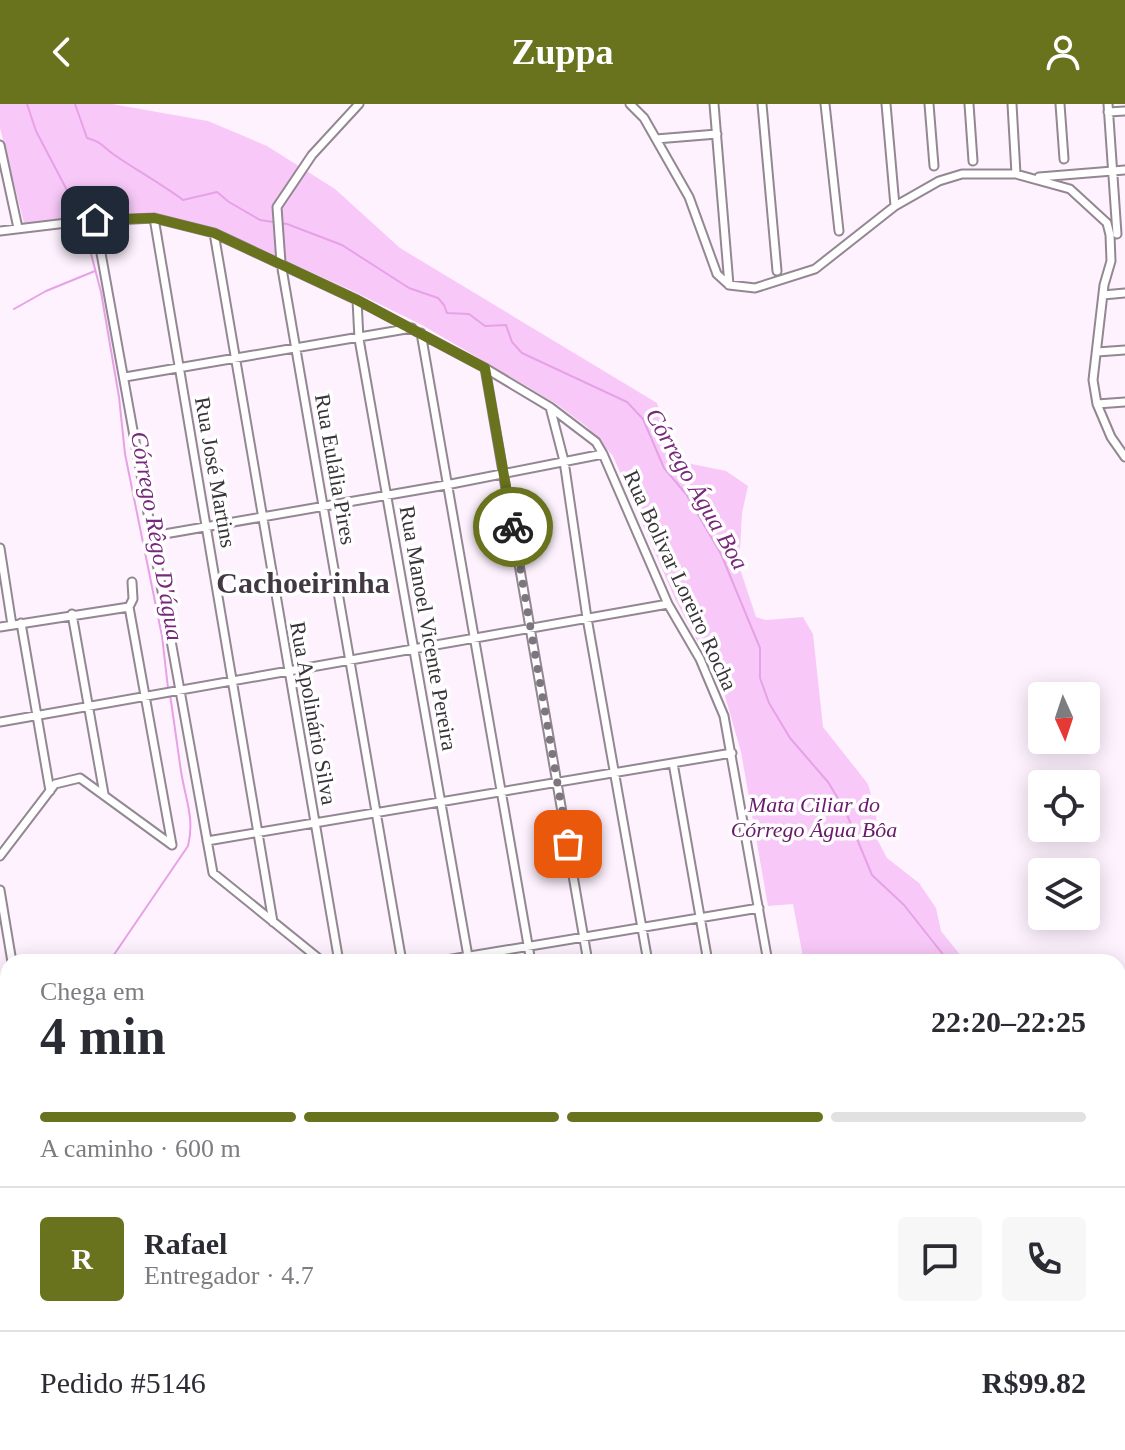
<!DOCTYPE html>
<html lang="pt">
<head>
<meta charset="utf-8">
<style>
  :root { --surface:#fff; --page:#f7f7f7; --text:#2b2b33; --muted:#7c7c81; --line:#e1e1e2; --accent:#69731d }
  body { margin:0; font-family:"Times New Roman",serif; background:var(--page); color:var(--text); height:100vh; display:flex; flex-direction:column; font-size:30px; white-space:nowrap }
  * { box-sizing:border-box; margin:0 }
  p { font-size:26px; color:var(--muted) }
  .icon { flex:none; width:44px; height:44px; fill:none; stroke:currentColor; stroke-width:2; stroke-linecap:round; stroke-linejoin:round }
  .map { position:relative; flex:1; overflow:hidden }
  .details { position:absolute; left:0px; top:850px; width:1126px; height:496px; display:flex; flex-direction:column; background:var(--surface); border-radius:24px 24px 0 0; box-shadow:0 4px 20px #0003 }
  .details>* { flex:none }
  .needle { width:52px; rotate:177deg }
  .buttons { position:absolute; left:1028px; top:578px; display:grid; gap:16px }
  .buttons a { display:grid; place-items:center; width:72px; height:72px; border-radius:8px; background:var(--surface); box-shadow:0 4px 20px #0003; font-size:40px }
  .pin { position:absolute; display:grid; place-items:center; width:68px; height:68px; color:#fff; margin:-34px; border-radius:16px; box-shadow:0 4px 12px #0006 }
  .courier { position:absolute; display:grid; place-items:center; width:80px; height:80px; margin:-40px; border:6px solid #69731d; border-radius:50%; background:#fff; color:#222; box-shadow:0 2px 10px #0007 }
  .summary em { font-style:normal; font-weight:700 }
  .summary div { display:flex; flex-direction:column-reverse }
  .summary { display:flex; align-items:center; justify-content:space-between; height:136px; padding:0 40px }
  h1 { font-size:52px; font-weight:700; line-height:60px }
  .bar { display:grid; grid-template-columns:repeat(4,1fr); gap:12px 8px; align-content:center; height:96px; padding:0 40px }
  .bar i { height:10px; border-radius:6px; background:var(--line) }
  .bar .selected { background:var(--accent) }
  .bar p { grid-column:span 4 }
  .line { display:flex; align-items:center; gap:20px; padding:0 40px; border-top:2px solid var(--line) }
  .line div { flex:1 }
  .round { display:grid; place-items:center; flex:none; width:84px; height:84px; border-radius:8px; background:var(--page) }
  header { display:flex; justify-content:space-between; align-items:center; height:104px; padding:0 40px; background:var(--accent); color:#fff; font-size:36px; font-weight:700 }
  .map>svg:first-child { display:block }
  .green { fill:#f8c9f8 }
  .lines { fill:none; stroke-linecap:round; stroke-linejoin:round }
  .stream { stroke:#e6a1e7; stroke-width:2 }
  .minor-casing { stroke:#938792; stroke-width:11 }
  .tertiary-casing { stroke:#938792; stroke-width:12 }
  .minor { stroke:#fff; stroke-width:7 }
  .tertiary { stroke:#fff; stroke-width:8 }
  .done { stroke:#7e767e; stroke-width:8; stroke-dasharray:0 14.4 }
  .route { stroke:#69731d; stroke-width:10 }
  .labels { text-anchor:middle; stroke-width:7; stroke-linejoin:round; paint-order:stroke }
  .street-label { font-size:22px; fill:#393439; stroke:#fff }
  .park-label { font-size:22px; font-style:italic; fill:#6a196d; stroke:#fff }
  .water-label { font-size:24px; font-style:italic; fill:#78287b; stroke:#fff }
  .district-label { font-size:30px; font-weight:bold; fill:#423842; stroke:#fff }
</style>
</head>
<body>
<header><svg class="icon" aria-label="back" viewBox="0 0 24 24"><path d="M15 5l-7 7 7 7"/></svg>Zuppa<svg class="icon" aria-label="person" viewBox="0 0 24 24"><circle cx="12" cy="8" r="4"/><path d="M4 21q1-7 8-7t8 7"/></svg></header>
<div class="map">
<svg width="1125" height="1346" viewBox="0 0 1125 1346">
  <rect width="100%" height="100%" fill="#fef2fe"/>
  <path class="green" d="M0,0h112l96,17 59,25 68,43 65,59 257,155 15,46 15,14 39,8 22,15 -6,27 -3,53 17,51 10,3 37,-3 10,17 10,93 45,57 8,28 1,27 10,19 32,25 17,25 5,23 25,31h-162l-11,-58 -25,2 -27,-154 -18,-63 -47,-88 -63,-145 -26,-29 -32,-24 -133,-78 -67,-33 -141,-64 -61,-13 -129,8 -24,-95z
    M1118,926h7v142l-7,-11z"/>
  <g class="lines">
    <path class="stream" d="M27,0l9,27 45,86
      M75,0l12,34c15,4 15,8 26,16 23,16 47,29 70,46l34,-8 12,10 31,18 27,4 55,21 67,43 29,10 6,7 3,8 22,1 16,12 21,-1 6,17 10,11 105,49 16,17 21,49 22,26 35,60 39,94v30l9,25 21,35 38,44 17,28 27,65 32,30 45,57
      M83,119l18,69 18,105 6,57 37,182 6,52
      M14,205l32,-18 49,-20
      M109,858l79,-116c7,-28 -3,-48 -7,-75 -4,-26 -7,-51 -11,-76
      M0,937l8,-1
      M1118,1027l7,12"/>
    <defs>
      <path id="minor" d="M359,0l-47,51 -35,52 4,56 121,699
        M630,0l14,14 45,79 28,77 12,11 26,3 60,-19 80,-63 44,-25 23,-7h54l54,15 37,34 3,12 1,26 -7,24 -11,95 4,24 14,33 14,20
        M714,0l15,181
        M762,0l15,167
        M825,0l14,127
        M886,0l9,102
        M929,0l5,62
        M969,0l4,57
        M1012,0l4,70
        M1060,0l4,55
        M1108,0l9,130
        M1108,8l17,-1
        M656,35l61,-5
        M0,41l18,83
        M1039,73l86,-7
        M154,114l119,704
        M95,116l118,653 110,89
        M0,127l75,-9 79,-4 60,15 143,67 128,68 65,39 46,35 7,12 65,150 32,55 24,57 44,246
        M214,129l125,729
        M1103,191l22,-2
        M357,196l2,39 110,623
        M421,229l110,629
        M1097,248l28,-2
        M485,264l103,594
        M125,273l287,-49
        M1097,300l28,-2
        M550,303l14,54 23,157 61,344
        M153,432l293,-51 157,-31
        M0,444l12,77
        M132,478l1,17 -4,8 43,238
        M72,510l32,180
        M21,519l29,168
        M0,523l129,-20
        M0,618l668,-118
        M673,659l35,199
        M207,737l525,-88
        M0,752l55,-72 25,-6 92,67
        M0,786l12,72
        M434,858l325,-54
        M0,1096l8,-2
        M0,1255l8,-1
        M0,1317l5,29
        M95,1338l2,8
        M198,1338l2,8
        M290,1338l2,8
        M384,1338l1,8
        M481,1338l1,8
        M553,1338l2,8
        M673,1338l1,8
        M732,1338l1,8
        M791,1338l1,8
        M843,1338l2,8
        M603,1346l44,-8"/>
      <path id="tertiary" d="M1118,1252l7,-2
        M1118,1264l7,-2"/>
    </defs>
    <use href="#minor" class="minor-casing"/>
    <use href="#tertiary" class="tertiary-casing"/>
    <use href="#minor" class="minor"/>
    <use href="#tertiary" class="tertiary"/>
  </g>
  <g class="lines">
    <path class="done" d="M513,423l55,317"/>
    <path class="route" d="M95,116l59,-2 60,15 143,67 128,68 28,159"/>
  </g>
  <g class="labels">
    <g class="street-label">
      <text transform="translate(336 365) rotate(80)" y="8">Rua Eulália Pires</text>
      <text transform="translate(216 368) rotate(80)" y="8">Rua José Martins</text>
      <text transform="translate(681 476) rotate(65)" y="8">Rua Bolivar Loreiro Rocha</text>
      <text transform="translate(429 524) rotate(80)" y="8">Rua Manoel Vicente Pereira</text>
      <text transform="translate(314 609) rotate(80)" y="8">Rua Apolinário Silva</text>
    </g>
    <g class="park-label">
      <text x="814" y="708">Mata Ciliar do<tspan x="814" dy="25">Córrego Água Bôa</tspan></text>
    </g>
    <g class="water-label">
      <text transform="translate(697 385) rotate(60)" y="8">Córrego Água Boa</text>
      <text transform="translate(157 432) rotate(80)" y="8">Córrego Rêgo D'água</text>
    </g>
    <g class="district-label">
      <text x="303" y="489">Cachoeirinha</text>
    </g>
  </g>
</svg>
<div class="buttons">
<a><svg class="needle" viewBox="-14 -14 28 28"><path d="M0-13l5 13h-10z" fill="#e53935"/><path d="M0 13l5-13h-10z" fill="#7c7c81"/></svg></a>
<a><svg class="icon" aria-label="locate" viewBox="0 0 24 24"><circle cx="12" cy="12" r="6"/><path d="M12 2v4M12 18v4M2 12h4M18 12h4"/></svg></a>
<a><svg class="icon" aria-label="layers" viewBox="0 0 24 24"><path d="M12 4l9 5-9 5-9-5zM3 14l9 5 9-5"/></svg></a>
</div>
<div class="pin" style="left:568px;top:740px;background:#ea580c"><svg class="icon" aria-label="bag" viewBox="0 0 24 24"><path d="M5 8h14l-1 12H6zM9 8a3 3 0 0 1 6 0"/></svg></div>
<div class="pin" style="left:95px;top:116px;background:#1f2937"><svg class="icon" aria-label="home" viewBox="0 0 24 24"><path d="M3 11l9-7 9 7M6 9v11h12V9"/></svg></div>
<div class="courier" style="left:513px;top:423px"><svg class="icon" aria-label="bike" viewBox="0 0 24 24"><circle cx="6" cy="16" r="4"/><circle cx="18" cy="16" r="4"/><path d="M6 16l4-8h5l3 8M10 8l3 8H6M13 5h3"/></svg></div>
<section class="details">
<div class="summary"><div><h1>4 min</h1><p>Chega em</p></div><em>22:20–22:25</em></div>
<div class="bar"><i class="selected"></i><i class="selected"></i><i class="selected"></i><i></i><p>A caminho · 600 m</p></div>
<div class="line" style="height:144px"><b class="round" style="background:var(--accent);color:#fff">R</b><div><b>Rafael</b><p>Entregador · 4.7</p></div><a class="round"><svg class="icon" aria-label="chat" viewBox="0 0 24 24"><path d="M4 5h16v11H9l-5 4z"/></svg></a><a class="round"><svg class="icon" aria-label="phone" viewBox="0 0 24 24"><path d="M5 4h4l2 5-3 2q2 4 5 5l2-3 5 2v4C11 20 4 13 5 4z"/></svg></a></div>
<div class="line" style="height:104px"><div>Pedido #5146</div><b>R$99.82</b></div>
</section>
</div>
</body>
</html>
